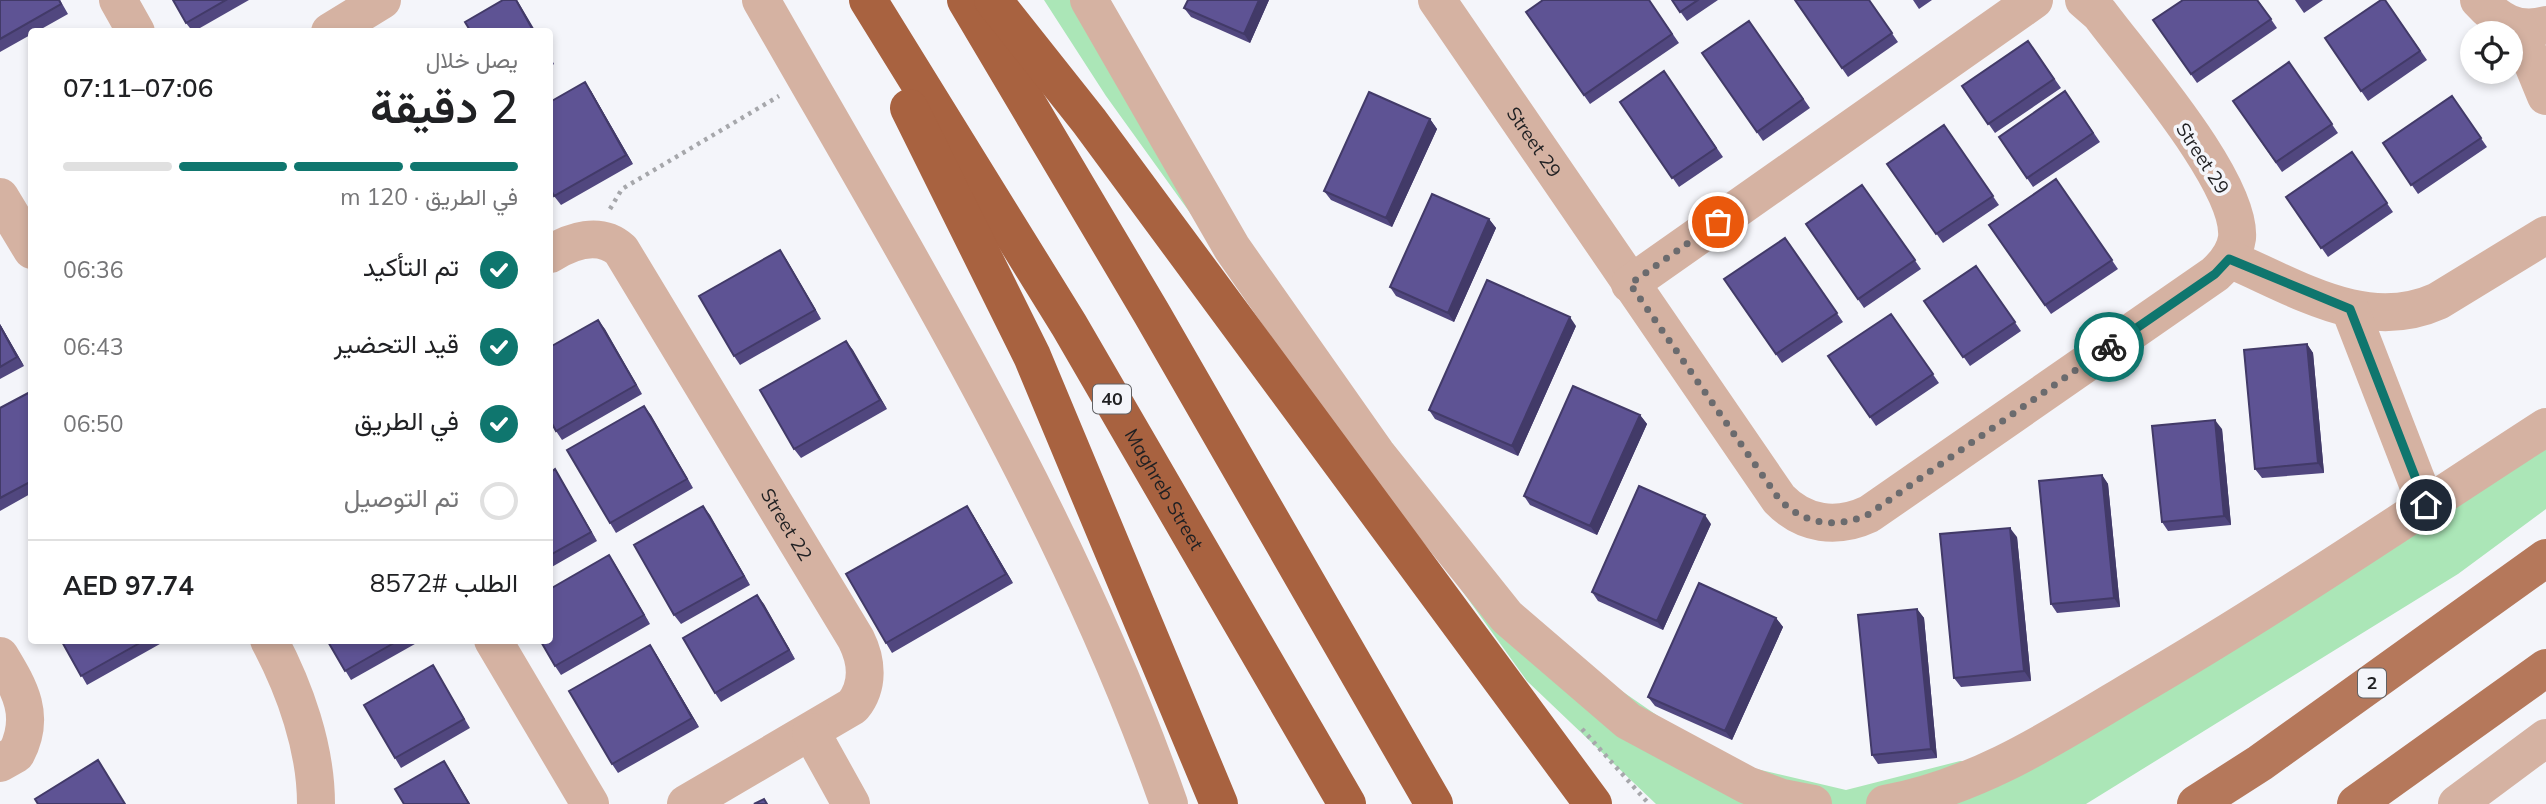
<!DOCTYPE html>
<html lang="ar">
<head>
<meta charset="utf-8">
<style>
  :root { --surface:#fff; --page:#f2f2f2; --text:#202124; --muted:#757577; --line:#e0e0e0; --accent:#0f766e }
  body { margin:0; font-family:Mulish,Vazirmatn,sans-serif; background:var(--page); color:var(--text); direction:rtl; height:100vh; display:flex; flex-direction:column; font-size:26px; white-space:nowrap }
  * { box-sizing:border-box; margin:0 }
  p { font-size:23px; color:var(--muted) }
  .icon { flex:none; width:38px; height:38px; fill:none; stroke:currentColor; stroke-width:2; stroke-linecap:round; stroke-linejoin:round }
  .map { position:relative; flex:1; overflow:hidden; direction:ltr }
  .details { position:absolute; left:28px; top:28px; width:525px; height:616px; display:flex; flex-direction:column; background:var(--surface); border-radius:7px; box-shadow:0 4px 10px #0003; direction:rtl }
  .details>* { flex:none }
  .fabs { position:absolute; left:2460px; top:21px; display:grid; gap:14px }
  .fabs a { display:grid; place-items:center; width:63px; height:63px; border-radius:50%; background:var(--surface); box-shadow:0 4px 10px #0003; font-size:35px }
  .pin { position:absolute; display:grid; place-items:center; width:60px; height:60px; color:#fff; margin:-30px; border:4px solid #fff; border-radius:50%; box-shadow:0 2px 7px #0007 }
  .courier { position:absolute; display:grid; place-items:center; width:70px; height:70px; margin:-35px; border:5px solid #0f766e; border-radius:50%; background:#fff; color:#222; box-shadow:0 2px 9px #0007 }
  .headline em { font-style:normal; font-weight:600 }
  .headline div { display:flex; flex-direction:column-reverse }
  .headline { display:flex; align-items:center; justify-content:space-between; height:119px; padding:0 35px }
  h1 { font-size:46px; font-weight:600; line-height:52px }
  .bar { display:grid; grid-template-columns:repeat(4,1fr); gap:10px 7px; align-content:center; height:84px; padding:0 35px }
  .bar i { height:9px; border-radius:5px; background:var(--line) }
  .bar .current { background:var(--accent) }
  .bar p { grid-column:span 4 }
  .line { display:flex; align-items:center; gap:18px; padding:0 35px; border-top:2px solid var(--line) }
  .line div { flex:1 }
  ol { padding:0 35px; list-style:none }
  li { display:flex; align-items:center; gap:21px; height:77px }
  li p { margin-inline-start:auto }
  li .icon { padding:7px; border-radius:50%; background:var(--accent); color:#fff; stroke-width:4 }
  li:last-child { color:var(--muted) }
  li i { width:38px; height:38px; border:4px solid var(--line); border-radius:50% }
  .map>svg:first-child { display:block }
  .green { fill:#abe6b7 }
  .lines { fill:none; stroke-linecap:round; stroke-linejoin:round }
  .path { stroke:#a6a7ab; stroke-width:4.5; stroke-dasharray:3.5 5; stroke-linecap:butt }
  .minor { stroke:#d5b2a2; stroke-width:38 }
  .major { stroke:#b5785b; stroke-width:38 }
  .highway { stroke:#a86240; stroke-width:38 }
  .wall { fill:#51477f }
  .shaded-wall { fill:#423a68 }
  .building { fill:#5e5394; stroke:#423a68; stroke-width:2 }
  .done { stroke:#6b6b6e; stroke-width:7; stroke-dasharray:0 12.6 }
  .route { stroke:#0f766e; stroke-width:9 }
  .labels { text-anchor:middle; stroke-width:7; stroke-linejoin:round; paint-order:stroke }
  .shield { fill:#f4f5fa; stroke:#606164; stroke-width:2 }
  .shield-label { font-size:18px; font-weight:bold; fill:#212123 }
  .street-label { font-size:19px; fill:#212123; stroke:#f4f5fa }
</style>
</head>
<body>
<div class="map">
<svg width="2546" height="804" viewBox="0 0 2546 804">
  <rect width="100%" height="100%" fill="#f4f5fa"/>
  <path class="green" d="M1044,0h56l154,262 281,369 188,130 123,29 114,-29h53l533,-325v73l-88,65 -372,230h-430l-129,-123 -421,-585z"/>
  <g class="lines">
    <path class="path" d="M610,209l12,-20 157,-93
      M1582,729l67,75"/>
    <g class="minor">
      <path d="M118,0l18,32"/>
      <path d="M761,0c149,261 308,519 408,804"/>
      <path d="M1089,0l143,248 144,205 131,164 121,104 119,64 35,13 31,6"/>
      <path id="s1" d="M1437,0l342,499c25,26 58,30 90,15l346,-240c11,-10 20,-21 22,-36 5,-55 -102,-177 -137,-224l-16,-14"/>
      <path d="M2479,0c19,21 38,33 67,25"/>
      <path d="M2518,28l28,68"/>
      <path d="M330,32l52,-32"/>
      <path d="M0,197l32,53"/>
      <path id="s2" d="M550,254c21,-13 50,-23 71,-4l235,389c11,22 13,47 -3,67l-167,98"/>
      <path d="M2229,259c67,28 136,75 209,42l108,-66"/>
      <path d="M1630,284l404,-284"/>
      <path d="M2350,309l76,196"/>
      <path d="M269,640c26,49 47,108 47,164"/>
      <path d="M493,640l97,164"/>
      <path d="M0,656c20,33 36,60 16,98l-16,9"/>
      <path d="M811,732l40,72"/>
      <path d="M1885,804c93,-17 169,-67 249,-115 141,-82 276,-174 412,-262"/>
      <path d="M2457,804l89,-66"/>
    </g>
    <path class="major" d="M2196,804l64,-41 286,-205
      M2356,804l190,-136"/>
    <g class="highway">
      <path id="s3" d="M868,0l201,325 278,479"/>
      <path d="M966,0l186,314 282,490"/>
      <path d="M993,0l96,121 504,683"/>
      <path d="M909,108l123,248 187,448"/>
    </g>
  </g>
  <path class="wall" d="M0,0h60l8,14 -32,18h-4v2l-32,18z
    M173,0h76l-56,32 -7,-9z
    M1269,0l-19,43 -59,-26 -7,-9z
    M1649,0l30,43 -89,61 -64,-92z
    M1672,0h46l-31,21z
    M1795,0h74l29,42 -50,35z
    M1913,0h19l-13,9z
    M2258,0l19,28 -80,55 -44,-63z
    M2295,0h28l-19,13z
    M2385,0l42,60 -59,41 -43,-63z
    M1749,21l61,87 -47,33 -61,-88z
    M2028,41l33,47 -66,45 -33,-47z
    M550,56l4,8 -4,3z
    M2289,62l49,71 -56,39 -49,-71z
    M1664,71l59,86 -44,30 -59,-85z
    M591,91l42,73 -72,41 -7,-9z
    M2065,91l35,51 -67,45 -34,-50z
    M2452,96l35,51 -69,47 -35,-51z
    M1430,119l7,10 -45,98 -61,-27 -7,-9z
    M1944,125l55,80 -56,38 -56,-79z
    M2352,152l41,60 -65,45 -42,-60z
    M2056,179l62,90 -67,45 -62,-89z
    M1862,185l59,84 -57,39 -58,-84z
    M1489,219l7,9 -42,94 -58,-26 -6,-9z
    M1785,238l58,84 -61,41 -58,-84z
    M786,259l35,60 -81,46 -6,-9z
    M1976,266l45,65 -51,35 -46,-65z
    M1891,314l48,69 -63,43 -48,-70z
    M598,320l44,74 -80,46 -6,-9z
    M0,324l24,42 -24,13z
    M1576,326l-58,130 -83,-37 -6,-9z
    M846,341l41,68 -86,49 -7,-9z
    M2307,344l6,9 11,120 -62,5 -7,-9z
    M32,391v102l-32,18v-103z
    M644,406l49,82 -77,45 -6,-10z
    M1640,415l7,9 -50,111 -67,-30 -6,-9z
    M2222,429l9,96 -63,6 -6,-9z
    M555,469l42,72 -47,27v-95z
    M2102,475l6,9 12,123 -63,6 -6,-9z
    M703,506l47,79 -69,39 -7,-9z
    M973,515l40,68 -121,70 -6,-10z
    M1711,524l-48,106 -65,-29 -6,-9z
    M2017,537l14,144 -70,6 -7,-9z
    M609,555l41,69 -89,51 -6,-9z
    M757,595l38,64 -74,43 -6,-9z
    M1917,609l7,9 13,140 -59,6 -6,-9z
    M1776,618l7,9 -51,113 -77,-34 -7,-9z
    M61,640h106l-80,45z
    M327,640h95l-71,40z
    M656,654l43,73 -81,46 -6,-9z
    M433,665l37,63 -69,40 -6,-10z"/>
  <path class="shaded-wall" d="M516,0h1l19,32h-2z
    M1259,0h10l-19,43 -6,-9z
    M585,82l6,9 42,73 -7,-9z
    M1430,119l7,10 -45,98 -6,-9z
    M1489,219l7,9 -42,94 -6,-9z
    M780,250l6,9 35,60 -6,-9z
    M1570,317l6,9 -58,130 -6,-10z
    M598,320l7,9 37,65 -6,-9z
    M0,324l24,42 -7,-9 -17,-31z
    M846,341l7,9 34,59 -7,-9z
    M2307,344l6,9 11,120 -6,-10z
    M644,406l7,9 42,73 -6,-9z
    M1640,415l7,9 -50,111 -7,-9z
    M2215,420l7,9 9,96 -7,-9z
    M555,469l6,10 36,62 -6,-9z
    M2102,475l6,9 12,123 -6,-9z
    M703,506l7,9 40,70 -6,-9z
    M967,506l6,9 40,68 -7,-9z
    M1705,515l6,9 -48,106 -6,-9z
    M2010,528l7,9 14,144 -7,-10z
    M609,555l6,9 35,60 -6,-9z
    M757,595l7,9 31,55 -6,-9z
    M1917,609l7,9 13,140 -6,-9z
    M1776,618l7,9 -51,113 -7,-9z
    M650,645l6,9 43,73 -7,-9z
    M444,761l6,9 20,34h-1z"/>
  <path class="building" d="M0,0h59l2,4 -61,35z
    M173,0h53l-40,23z
    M503,0h13l18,32h-63l-6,-10z
    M1188,0h71l-15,34 -60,-26z
    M1543,0h106l23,34 -88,61 -58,-83z
    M1672,0h26l-18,12z
    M1795,0h74l23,33 -50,35z
    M2183,0h74l14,19 -80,55 -38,-54z
    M2381,0h4l35,51 -59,40 -36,-53z
    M1749,21l54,78 -46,33 -55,-79z
    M2028,41l26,38 -66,45 -26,-38z
    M2289,62l43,62 -56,38 -43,-61z
    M1664,71l52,77 -44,30 -52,-76z
    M585,82l41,73 -72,41 -4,-8v-86z
    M2065,91l28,42 -66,45 -28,-41z
    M1369,92l61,27 -44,99 -62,-27z
    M2452,96l29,42 -70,47 -28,-42z
    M1944,125l49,71 -57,38 -49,-70z
    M2352,152l35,51 -66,45 -35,-51z
    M2056,179l56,81 -67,45 -56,-80z
    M1862,185l53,75 -57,39 -52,-75z
    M1432,194l57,25 -41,94 -58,-26z
    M1785,238l52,75 -61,41 -52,-75z
    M780,250l35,60 -81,46 -35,-60z
    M1976,266l39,56 -52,35 -39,-56z
    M1487,280l83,37 -58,129 -83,-36z
    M1891,314l42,60 -63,43 -42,-61z
    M598,320l38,65 -80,46 -6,-11v-73z
    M0,326l17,31 -17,10z
    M846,341l34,59 -86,49 -34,-59z
    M2307,344l11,119 -63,6 -11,-119z
    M1573,386l67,29 -50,111 -66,-30z
    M32,391v90l-32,17v-90z
    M644,406l43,73 -77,44 -43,-73z
    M2215,420l9,96 -62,6 -10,-96z
    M555,469l36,63 -41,23v-82z
    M2102,475l12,123 -63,6 -12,-123z
    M1639,486l66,29 -48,106 -65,-29z
    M703,506l41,70 -70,39 -40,-70z
    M967,506l39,68 -120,69 -40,-69z
    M2010,528l14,143 -70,7 -14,-144z
    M609,555l35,60 -89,51 -15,-26h10v-51z
    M1699,583l77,35 -51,113 -77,-34z
    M757,595l32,55 -74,43 -32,-55z
    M1917,609l14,140 -59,6 -14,-140z
    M61,640h84l-64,36z
    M327,640h72l-54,31z
    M650,645l42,73 -80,46 -43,-73z
    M433,665l31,54 -69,39 -31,-53z
    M98,760l27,44h-87l-3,-5z
    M444,761l25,43h-65l-9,-15z
    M764,799l3,5h-13z"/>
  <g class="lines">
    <path class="done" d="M1718,222l-88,62 149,215c25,26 58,30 90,15l240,-167"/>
    <path class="route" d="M2109,347l106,-73 14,-15 121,50 76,196"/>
  </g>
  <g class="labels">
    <g class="shield">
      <rect x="1093" y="384.5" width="38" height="29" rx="5"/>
      <rect x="2358" y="668.5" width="28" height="29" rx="5"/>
    </g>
    <g class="shield-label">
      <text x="1112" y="405">40</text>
      <text x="2372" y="689">2</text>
    </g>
    <g class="street-label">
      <text dy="7" stroke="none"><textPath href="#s1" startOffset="172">Street 29</textPath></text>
      <text transform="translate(2203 158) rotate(57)" y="7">Street 29</text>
      <text dy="7" stroke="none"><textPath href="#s3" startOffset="572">Maghreb Street</textPath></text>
      <text dy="7" stroke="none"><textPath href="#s2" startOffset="397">Street 22</textPath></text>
    </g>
  </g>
</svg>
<div class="fabs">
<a><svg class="icon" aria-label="locate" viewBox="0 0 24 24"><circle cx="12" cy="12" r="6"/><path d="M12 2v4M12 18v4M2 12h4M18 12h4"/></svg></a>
</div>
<div class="pin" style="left:1718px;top:222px;background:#ea580c"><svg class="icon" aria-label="bag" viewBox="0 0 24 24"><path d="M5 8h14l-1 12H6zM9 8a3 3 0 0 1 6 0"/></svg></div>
<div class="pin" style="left:2426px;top:505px;background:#1f2937"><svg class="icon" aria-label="home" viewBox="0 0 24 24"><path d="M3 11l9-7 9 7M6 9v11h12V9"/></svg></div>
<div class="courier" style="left:2109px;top:347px"><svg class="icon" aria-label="bike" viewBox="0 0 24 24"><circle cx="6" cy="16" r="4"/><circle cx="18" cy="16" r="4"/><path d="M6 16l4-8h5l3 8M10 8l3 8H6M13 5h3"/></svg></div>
<section class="details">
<div class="headline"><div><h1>2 دقيقة</h1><p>يصل خلال</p></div><em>07:06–07:11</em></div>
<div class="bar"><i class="current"></i><i class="current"></i><i class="current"></i><i></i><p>في الطريق · 120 m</p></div>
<ol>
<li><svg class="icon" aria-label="check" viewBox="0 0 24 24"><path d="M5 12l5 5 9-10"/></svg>تم التأكيد<p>06:36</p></li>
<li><svg class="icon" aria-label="check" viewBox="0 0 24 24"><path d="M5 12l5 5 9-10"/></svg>قيد التحضير<p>06:43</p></li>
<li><svg class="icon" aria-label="check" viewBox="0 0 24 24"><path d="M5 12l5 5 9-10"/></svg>في الطريق<p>06:50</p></li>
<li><i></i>تم التوصيل</li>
</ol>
<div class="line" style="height:91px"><div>الطلب #8572</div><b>AED 97.74</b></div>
</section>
</div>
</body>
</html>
